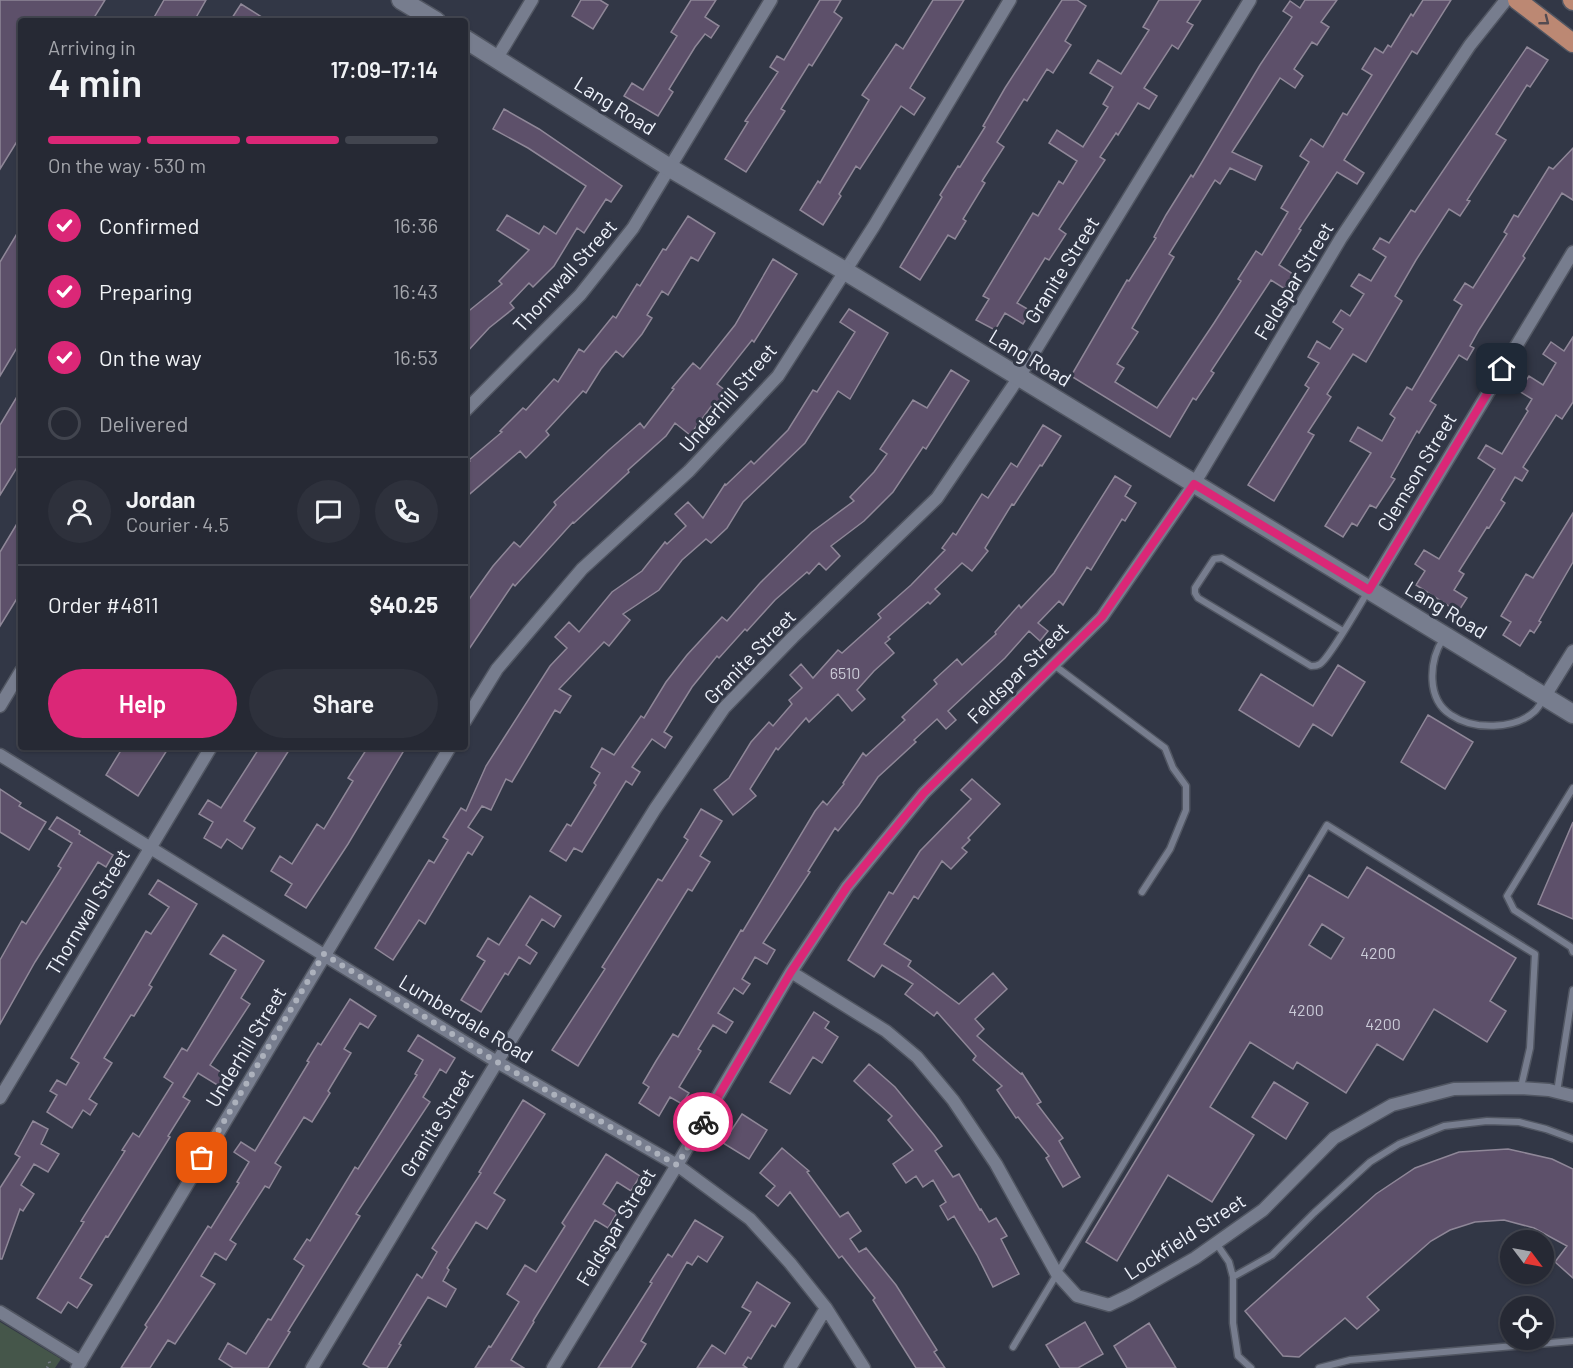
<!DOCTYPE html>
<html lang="en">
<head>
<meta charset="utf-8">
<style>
  :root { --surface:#262934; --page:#2e313c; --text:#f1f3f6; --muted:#a4a6ac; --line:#42454f; --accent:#db2777 }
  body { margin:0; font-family:Barlow,sans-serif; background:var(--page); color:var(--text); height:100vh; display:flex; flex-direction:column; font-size:22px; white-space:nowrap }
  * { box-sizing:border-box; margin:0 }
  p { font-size:20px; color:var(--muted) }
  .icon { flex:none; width:33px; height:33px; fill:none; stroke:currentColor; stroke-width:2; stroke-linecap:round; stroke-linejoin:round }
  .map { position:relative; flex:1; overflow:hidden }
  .sheet { position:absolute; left:18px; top:18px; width:450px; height:732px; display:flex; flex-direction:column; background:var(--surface); border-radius:6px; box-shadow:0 2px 4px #0004,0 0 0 2px var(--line) }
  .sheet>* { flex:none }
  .needle { width:39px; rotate:122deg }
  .fabs { position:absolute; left:1500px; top:1230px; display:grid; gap:12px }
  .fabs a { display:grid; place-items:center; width:54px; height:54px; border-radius:50%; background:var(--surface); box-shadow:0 2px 4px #0004,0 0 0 2px var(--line); font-size:30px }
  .pin { position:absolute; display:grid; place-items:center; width:51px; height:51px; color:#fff; margin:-26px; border-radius:12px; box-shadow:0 3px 9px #0006 }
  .courier { position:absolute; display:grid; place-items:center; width:60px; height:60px; margin:-30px; border:4px solid #db2777; border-radius:50%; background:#fff; color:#222; box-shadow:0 2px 8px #0007 }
  .summary em { font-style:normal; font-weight:600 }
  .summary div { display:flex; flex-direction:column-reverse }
  .summary { display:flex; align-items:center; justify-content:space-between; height:102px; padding:0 30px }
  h1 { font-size:39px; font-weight:600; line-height:45px }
  .bar { display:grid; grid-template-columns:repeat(4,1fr); gap:9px 6px; align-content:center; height:72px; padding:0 30px }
  .bar i { height:8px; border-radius:4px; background:var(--line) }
  .bar .current { background:var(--accent) }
  .bar p { grid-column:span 4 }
  .line { display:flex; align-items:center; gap:15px; padding:0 30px; border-top:2px solid var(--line) }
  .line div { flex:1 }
  .round { display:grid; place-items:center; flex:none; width:63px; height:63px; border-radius:32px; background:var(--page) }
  ol { padding:0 30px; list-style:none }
  li { display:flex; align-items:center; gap:18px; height:66px }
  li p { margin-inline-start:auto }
  li .icon { padding:6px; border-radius:50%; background:var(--accent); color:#fff; stroke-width:4 }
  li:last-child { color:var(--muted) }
  li i { width:33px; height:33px; border:3px solid var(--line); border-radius:50% }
  .button { display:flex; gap:12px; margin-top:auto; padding:12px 30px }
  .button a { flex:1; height:69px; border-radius:36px; background:var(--accent); color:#fff; font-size:24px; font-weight:600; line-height:69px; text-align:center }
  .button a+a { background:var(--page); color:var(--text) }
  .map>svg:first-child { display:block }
  .green { fill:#45564a }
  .building { fill:#5d506a; stroke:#8f8798; stroke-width:1.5; fill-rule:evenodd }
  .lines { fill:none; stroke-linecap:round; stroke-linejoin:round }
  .lane-casing { stroke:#515662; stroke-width:9 }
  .street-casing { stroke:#515662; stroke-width:15 }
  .secondary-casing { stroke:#515662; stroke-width:21 }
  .primary-casing { stroke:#515662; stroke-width:21 }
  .path { stroke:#727784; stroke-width:3; stroke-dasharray:1.5 4.5; stroke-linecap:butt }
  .lane { stroke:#777d8e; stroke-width:6 }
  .street { stroke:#777d8e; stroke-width:12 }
  .secondary { stroke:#777d8e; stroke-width:18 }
  .primary { stroke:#bc8873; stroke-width:18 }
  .oneway { stroke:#544b51 }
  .done { stroke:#acb1bc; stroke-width:6; stroke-dasharray:0 10.8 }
  .route { stroke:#db2777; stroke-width:8 }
  .labels { text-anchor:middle; stroke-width:6; stroke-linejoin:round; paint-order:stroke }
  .number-label { font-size:16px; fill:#cacad7 }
  .street-label { font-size:20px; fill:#eef2fb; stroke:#323746 }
</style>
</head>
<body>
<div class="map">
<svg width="1573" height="1368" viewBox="0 0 1573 1368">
  <rect width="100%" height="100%" fill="#323746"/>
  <path class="green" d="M0,1322l61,37 -6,9h-55z"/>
  <path class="building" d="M0,0h105l-13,21h-71v114l-21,34z
    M164,0h42l-12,21h-42z
    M581,0h19l8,5 -15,24 -21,-13z
    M691,0h25l-11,17 14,9 -8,12 -6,-4 -10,13 -26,42 4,3 -15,24 -34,-20 8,-13 11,7 34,-54 -6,-4z
    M820,0h21l-7,12 8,6 -30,48 -3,-2 -28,45 4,2 -39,61 -21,-13 23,-37 -3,-1 33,-49 -8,-5 7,-11 7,4z
    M933,0h31l-54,88 15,10 -11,17 -13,-9 -41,63 -4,-3 -17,28 2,2 -18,29 -23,-15 18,-29 2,2 49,-83 -7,-5 34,-51 7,5z
    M1062,0h15l9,6 -21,35 6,4 -18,28 -6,-4 -20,32 -3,-2 -27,43 7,5 -22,34 3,2 -22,36 3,2 -11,18 -7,-4 -28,45 -20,-13 42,-70 -2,-2 18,-29 2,1 25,-40 -2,-1 22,-38z
    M1159,0h42l-14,22 6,3 -15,24 -6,-4 -28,43 13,8 -8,13 -11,-6 -20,32 -2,-2 -16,24 5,3 -46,69 7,5 -17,26 -4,-2 -28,45 14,8 -8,13 -18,-11 -10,17 -19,-10 13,-21 -6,-3 50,-83 5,3 21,-35 4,3 14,-23 -28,-18 8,-13 26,17 25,-40 -5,-3 10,-17 -23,-14 8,-13 23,14 28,-44 -6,-3z
    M1305,0h32l-16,22 8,5 -12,18 -5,-3 -18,27 9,7 -8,12 -15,-10 -48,74 30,14 -7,14 -25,-12 -10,16 -5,-4 -46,74 5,3 -42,71 6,4 -21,32 7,4 -9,14 42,26 57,-85 27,-42 -3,-2 18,-28 6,4 26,-43 -7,-4 28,-46 -9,-6 11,-17 12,8 20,-34 4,2 25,-40 -10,-6 13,-21 8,5 5,-8 3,2 20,-33 2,2 10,-16h28l-34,54 -5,-3 -68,109 20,13 -7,11 -20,-12 -38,57 2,1 -22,35 14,9 -8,15 -14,-9 -60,91 3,2 -18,27 -3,-2 -23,39 -99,-61 56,-96 2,1 27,-43 -2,-1 12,-22 25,-40 2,2 67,-112 32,-48 -9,-6 7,-10 10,7z
    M241,4l27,17h-38z
    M1527,47l21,13 -18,27 -3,-2 -31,49 10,6 -39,60 3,1 -10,15 -11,-7 -33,51 -21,36 7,5 -36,61 -13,-8 -26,40 4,3 -23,35 6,3 -40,66 -26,-16 61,-97 -4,-3 14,-22 -11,-6 9,-16 13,8 13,-20 -10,-7 8,-12 9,6 14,-22 -13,-8 8,-12 12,7 15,-24 -13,-8 7,-11 9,5 22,-33 4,2z
    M504,109l35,20 83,57 -11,16 -5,-3 -22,34 -7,-5 -23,38 -21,21 -4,-4 -19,20 4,5 -25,20 -24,26v-40l37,-30 -3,-3 30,-31 -32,-20 10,-15 32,19 5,-8 12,8 30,-48 -58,-38 -35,-19z
    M1573,148v52l-11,-7 -39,63 2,2 -46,72 -9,16 4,2 -7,12 -8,-5 -29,46 6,4 -17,28 -2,-2 -26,46 4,2 -19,29 -6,-3 -13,21 -5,-3 -9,14 -18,-11 46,-73 -21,-12 8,-14 24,14 13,-23 -5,-4 17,-27 5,3 50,-85 -8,-5 11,-17 8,5 34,-54 -3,-2 10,-17 4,2 31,-50 4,2z
    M688,216l27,17 -17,28 -7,-4 -23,38 -6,-4 -15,24 5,3 -10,16 -19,23 -7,-6 -15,18 -15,24 -3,-2 -37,40 3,4 -23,23 -6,-7 -55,47v-32l5,-5 -1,-1 33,-28 -2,-1 23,-23 3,2 28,-31 4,3 21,-33 5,3 29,-36 3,2 21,-34 3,2 23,-37 3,1z
    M21,227v114l-21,35v-114z
    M773,259l24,15 -43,68 -2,-2 -35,44 12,9 -12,14 -4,-3 -23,31 -15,-12 -9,13 -38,34 1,2 -55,51 -1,-1 -58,64 -2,-2 -48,71v-50l28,-39 21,-24 6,5 36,-42 -2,-3 55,-52 31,-27 4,5 30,-39 -2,-1 21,-25 7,6 35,-44z
    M849,309l39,24 -38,66 -12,-8 -33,52 -62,59 -16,26 -16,15 -5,-4 -24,21 -23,30 -36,24 7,6 -21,26 -5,-4 -45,47 12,7 -11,17 -5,-3 -43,72 -6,-3 -15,31 -9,-4 -14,21 15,10 -11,18 -4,-3 -43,72 -6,-4 -26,40 -18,-12 54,-88 5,3 14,-23 -5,-3 18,-29 5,3 20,-45 64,-100 17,-18 -12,-11 14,-15 10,10 33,-40 30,-21 23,-29 2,2 19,-18 -11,-12 13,-12 15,16 22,-34 1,1 25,-24 3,3 34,-34 25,-40 4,2 38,-60 -15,-10z
    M1573,337v65l-11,17 -6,-4 -33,52 5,4 -6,10 -7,-4 -14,23 4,3 -16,25 -2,-1 -28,44 5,3 -10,16 13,8 -9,14 -42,-27 9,-14 -10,-7 9,-14 15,9 56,-90 -17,-11 8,-13 16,9 26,-43 -2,-2 6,-10 -13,-8 10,-15 14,9 13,-22 -13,-9 8,-12 13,9z
    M951,370l18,11 -43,68 -3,-2 -30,45 -29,29 -33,25 9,10 -14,14 -7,-7 -10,11 -2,-2 -32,28 -28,31 -2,-2 -26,29 -2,-2 -25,31 -28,45 8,5 -7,11 -13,-9 -20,28 8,5 -8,13 -6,-4 -44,71 -8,-4 -8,13 -16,-10 17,-27 4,2 25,-41 -2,-2 6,-10 -9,-6 11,-19 12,7 27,-39 3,2 22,-36 21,-27 35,-38 5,4 33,-38 52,-51 42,-31 -4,-4 24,-25 13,-18 -7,-5 33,-49 14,8z
    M21,390v71l-21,34v-70z
    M1043,425l18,11 -19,30 -2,-1 -26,40 -2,-1 -27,44 3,3 -16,20 -10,-8 -27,26 5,5 -10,10 -2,-2 -40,35 2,2 -5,4 9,10 -20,18 -17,19 8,9 -13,12 -14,-17 -29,28 -3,-4 -28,32 -2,-2 -26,41 6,7 -23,19 -19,-25 15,-12 22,-36 18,-20 4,4 19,-22 -3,-4 13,-12 -12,-13 11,-11 12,14 25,-28 4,3 39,-35 -3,-4 33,-29 34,-35 -3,-2 11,-15 3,2 26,-41 6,4 23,-35 6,4z
    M1115,476l16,10 -6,10 11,7 -11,18 -3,-2 -31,51 -4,-3 -24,38 -4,-4 -21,22 10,8 -8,10 -11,-10 -24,27 -57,53 8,9 -10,9 -9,-10 -23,21 2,2 -38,35 -19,28 -21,26 -3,-3 -27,43 2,1 -47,71 12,7 -8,14 -12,-7 -13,22 8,5 -7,10 -9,-6 -16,25 15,9 -7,11 -13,-8 -15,24 3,2 -22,36 10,6 -7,11 -12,-7 -11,19 -20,-13 10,-16 -6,-4 13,-22 17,-27 5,3 63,-107 2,1 72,-120 8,-10 4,4 17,-21 -1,-1 20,-30 3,3 39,-36 -3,-3 35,-33 -3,-4 23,-21 5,6 34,-31 -1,-2 24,-27 2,3 33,-35z
    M1573,513v49l-34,59 2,1 -7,11 -4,-3 -10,16 -17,-11 8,-13 -10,-6 25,-42 7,4z
    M21,517v75l-21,34v-74z
    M1338,665l27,17 -33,54 -19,-12 -14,23 -60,-37 22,-36 52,32z
    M1428,715l45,27 -28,47 -44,-27z
    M123,747h46l-31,49 -32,-21z
    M260,747h31l-47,74 11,7 -13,21 -15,-10 -6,9 -17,-10 9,-16 -14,-8 9,-14 13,8z
    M368,747h38l-58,97 -42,64 -21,-13 7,-11 -21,-13 9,-15 12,8 25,-40 7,5 29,-48 -5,-3z
    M972,779l28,25 -32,34 2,2 -8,8 5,4 -16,17 -9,-8 -24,38 -4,-3 -30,48 27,17 -3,5 51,38 34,-31 14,16 -32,30 9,10 -7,7 44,38 1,-1 19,29 -4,2 26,34 -4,3 21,36 -17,10 -17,-29 3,-2 -31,-39 -2,1 -19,-28 5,-4 -29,-26 3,-4 -39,-44 -3,4 -29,-22 8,-10 -31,-19 -8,12 -26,-17 41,-68 4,2 27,-43 51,-52 -10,-9z
    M0,789l21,14 -2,3 27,16 -17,28 -29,-18z
    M701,809l21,12 -22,35 10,6 -18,29 -4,-2 -110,177 -26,-16 53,-81 -3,-2 56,-88 4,2 26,-41 -4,-3z
    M57,817l23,14 -1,3 34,21 -7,12 -8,-5 -63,100 -35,62v-64l22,-39 4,3 35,-56 -3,-2 14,-23 -23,-14z
    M1573,822v97l-35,-15z
    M1367,867l149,91 -26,43 16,10 -19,31 -53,-33 -31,51 -26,-16 -31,49 -49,-31 -4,7 -43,-27 -40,65 44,28 -42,67 -44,-27 -51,86 -31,-19 223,-367 39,23zM1322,924l22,14 -13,21 -22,-14z
    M158,880l39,24 -48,81 3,2 -18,29 -3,-1 -27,43 8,5 -23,36 8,5 -7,11 -7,-5 -11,18 -25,-16 10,-17 -7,-4 7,-11 9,5 13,-22 -8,-5 75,-127 5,3 18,-27 -20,-13z
    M530,896l31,20 -7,11 -12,-8 -16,26 11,8 -7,11 -11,-7 -11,18 -3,-2 -24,39 -20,-12 24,-39 -8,-5 11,-18 11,7z
    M223,935l41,26 -23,37 9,6 -40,61 15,10 -6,11 -21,-13 -15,24 7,4 -22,35 2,1 -62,100 -2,-1 -26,42 12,7 -15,23 -9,-6 -7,11 -24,-15 47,-76 -3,-1 44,-70 -3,-1 11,-17 6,4 34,-54 -9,-6 18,-29 5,3 49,-81 -26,-16z
    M350,999l26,17 -8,12 -8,-5 -16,26 7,4 -23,38 2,2 -18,29 -8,-5 -29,46 6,4 -12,21 -4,-2 -35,54 6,4 -10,16 -11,-7 -14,23 14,8 -40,60 -7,-4 -18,28h-29l26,-41 -2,-2 15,-23 48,-76 3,2 28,-45 -2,-1 12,-20 -15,-10 7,-10 14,9 54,-89 -2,-1 11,-18 3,2z
    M814,1012l15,10 -4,6 13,9 -16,26 -9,-6 -23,37 -20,-12z
    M418,1035l37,23 -9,15 -6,-4 -17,28 7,5 -74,112 4,2 -72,115 2,1 -22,36h-35l-14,-9 9,-16 18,11 22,-35 3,1 33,-54 -10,-7 13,-20 3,2 45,-74 3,2 59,-94 -2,-1 8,-14 -15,-9z
    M869,1064l26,23 39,48 8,11 -7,5 18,26 6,-3 21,36 1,-1 8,13 7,-4 11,18 -6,3 18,35 -26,13 -16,-32 -23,-39 -6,4 -8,-14 6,-4 -13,-22 -10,7 -7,-11 -10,7 -13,-19 20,-14 -25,-30 4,-4 -38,-35z
    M1274,1082l34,21 -22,36 -34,-22z
    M523,1100l22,14 -51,79 11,7 -18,29 -11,-7 -29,46 2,2 -6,11 13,8 -10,18 -18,-10 -29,47 2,1 -14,23h-17l-7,-4 54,-90 5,4 15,-26 -5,-4 49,-75 -2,-1z
    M742,1114l25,16 -18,29 -26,-16z
    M33,1121l15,8 -7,15 18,10 -11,18 -14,-8 -13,21 13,9 -11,17 -3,-2 -18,50h-2v-71l20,-31 -5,-3z
    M782,1148l27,23 -2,1 33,45 8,-5 13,19 -11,8 9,13 7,-4 30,37 41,65 -3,2 11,16h-29l-43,-68 2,-2 -33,-42 -3,2 -49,-66 -12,14 -12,-10 9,-10 -15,-13z
    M1508,1149l44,10 21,10v109l-18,-16 12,-16 -33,-18 -30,-8 -29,2 -25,8 -19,11 -64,56 12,13 -22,19 -12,-11 -46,39 -16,-1 -38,-45 131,-117 39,-26 44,-16z
    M606,1154l34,22 -9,15 -14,-9 -14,22 14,9 -9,15 -13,-8 -62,101 1,1 -23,38 13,8h-49l14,-22 2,1 28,-45 -12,-8 18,-29 11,7 29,-46 -3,-3z
    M695,1220l28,17 -16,25 -9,-6 -6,9 -5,-3 -46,79 5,3 -15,24h-33l54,-85 -2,-1 18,-28 4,3z
    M757,1282l33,21 -15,24 -3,-2 -21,34 -3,-2 -5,8 4,3h-50l15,-23 13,9 26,-42 -9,-5z
    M1085,1322l18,32 -25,14h-18l-14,-23z
    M1149,1323l27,45h-49l-13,-22z"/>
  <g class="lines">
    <defs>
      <path id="lane" d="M1343,631l-121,-73 -8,1 -19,29v5l3,5 113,68c4,0 6,0 9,-2 8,-5 40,-59 47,-71
        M1443,639c-14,22 -17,60 8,76 22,15 64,15 84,-4 3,-3 6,-8 8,-11
        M1054,665l111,83 8,20 13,18v24l-16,39 -28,43
        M1573,788l-66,108 7,14 57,37 2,5
        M1557,1092l16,-102
        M1216,1243l13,19 4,15v46l5,33 13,12
        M1233,1277l39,-22 42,-42 56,-51 29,-18 45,-18 43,-5 32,1 27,7 27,10
        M1013,1347l314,-522 208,129 -5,94 -9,39
        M1319,1368l31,-8 223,-19"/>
      <path id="street" d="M497,58l35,-58
        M465,411l115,-116 53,-67 138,-228
        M1369,590l204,-338
        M1545,696l28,-45
        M0,706l21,-35
        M465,721l32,-52 85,-100 107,-98 89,-95 96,-150 136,-226
        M0,755l497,307 180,103 73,54 40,44 36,45 38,60
        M791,972l95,59 31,26 36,43 43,64 61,110 20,22 32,9 21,-10 65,-37 68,-48 71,-72 58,-33 62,-16 67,-1 28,2 24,6
        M0,1098l211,-351
        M0,1312l81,50
        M77,1368l373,-621
        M312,1368l185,-306 158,-253 69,-101 69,-71 144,-139 82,-121 231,-377
        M553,1368l124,-203 114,-193 56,-85 77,-94 178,-176 92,-133 147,-246 129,-193 36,-45
        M790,1368l36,-60"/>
      <path id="secondary" d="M401,0l35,21
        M465,39l205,129 175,103 728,443"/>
      <path id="primary" d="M1517,0l56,43
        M1572,0l1,1"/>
    </defs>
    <use href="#lane" class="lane-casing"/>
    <use href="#street" class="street-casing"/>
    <use href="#secondary" class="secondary-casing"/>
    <use href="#primary" class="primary-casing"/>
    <path class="path" d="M47,1368l3,-4 -2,-6"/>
    <use href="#lane" class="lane"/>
    <use href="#street" class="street"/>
    <use href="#secondary" class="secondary"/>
    <use href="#primary" class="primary"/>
  </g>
  <defs><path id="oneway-chevron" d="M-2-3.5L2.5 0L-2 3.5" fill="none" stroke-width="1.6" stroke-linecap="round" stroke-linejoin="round" transform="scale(1.5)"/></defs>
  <use class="oneway" href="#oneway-chevron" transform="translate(1545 21) rotate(38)"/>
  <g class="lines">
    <path class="done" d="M202,1158l122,-204 173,108 180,103 26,-43"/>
    <path class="route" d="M703,1122l88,-150 56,-85 77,-94 178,-176 92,-133 175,106 133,-221"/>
  </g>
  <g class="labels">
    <g class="number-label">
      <text x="845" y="679">6510</text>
      <text x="1378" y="959">4200</text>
      <text x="1306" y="1016">4200</text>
      <text x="1383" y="1030">4200</text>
    </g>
    <g class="street-label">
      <text transform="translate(615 106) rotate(32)" y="7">Lang Road</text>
      <text transform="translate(1062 270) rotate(-58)" y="7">Granite Street</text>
      <text transform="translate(565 276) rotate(-48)" y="7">Thornwall Street</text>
      <text transform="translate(1294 281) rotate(-59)" y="7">Feldspar Street</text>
      <text transform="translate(1030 358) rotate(31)" y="7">Lang Road</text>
      <text transform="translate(728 398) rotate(-49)" y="7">Underhill Street</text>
      <text transform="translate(1417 472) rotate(-59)" y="7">Clemson Street</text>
      <text transform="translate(1446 610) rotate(31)" y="7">Lang Road</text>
      <text transform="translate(750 657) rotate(-46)" y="7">Granite Street</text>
      <text transform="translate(1018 673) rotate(-45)" y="7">Feldspar Street</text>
      <text transform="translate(88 912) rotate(-59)" y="7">Thornwall Street</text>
      <text transform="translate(466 1019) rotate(31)" y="7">Lumberdale Road</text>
      <text transform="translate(246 1047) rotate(-59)" y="7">Underhill Street</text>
      <text transform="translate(437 1123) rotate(-59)" y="7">Granite Street</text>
      <text transform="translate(616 1227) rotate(-59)" y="7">Feldspar Street</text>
      <text transform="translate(1185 1237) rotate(-33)" y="7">Lockfield Street</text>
    </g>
  </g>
</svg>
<div class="fabs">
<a><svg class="needle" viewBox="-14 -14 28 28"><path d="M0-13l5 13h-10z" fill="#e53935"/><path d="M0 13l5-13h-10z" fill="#a4a6ac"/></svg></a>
<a><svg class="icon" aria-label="locate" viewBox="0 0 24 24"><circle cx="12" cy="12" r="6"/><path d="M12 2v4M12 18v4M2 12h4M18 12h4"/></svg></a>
</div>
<div class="pin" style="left:202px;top:1158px;background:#ea580c"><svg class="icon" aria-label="bag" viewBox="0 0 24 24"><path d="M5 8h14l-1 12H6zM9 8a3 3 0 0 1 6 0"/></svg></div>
<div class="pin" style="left:1502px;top:369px;background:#1f2937"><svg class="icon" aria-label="home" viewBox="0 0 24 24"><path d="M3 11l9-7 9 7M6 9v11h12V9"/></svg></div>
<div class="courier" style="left:703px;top:1122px"><svg class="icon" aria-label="bike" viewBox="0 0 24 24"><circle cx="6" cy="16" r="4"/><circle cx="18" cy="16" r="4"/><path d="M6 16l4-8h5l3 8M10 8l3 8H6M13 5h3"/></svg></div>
<section class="sheet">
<div class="summary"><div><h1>4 min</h1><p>Arriving in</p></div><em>17:09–17:14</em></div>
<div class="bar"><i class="current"></i><i class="current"></i><i class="current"></i><i></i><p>On the way · 530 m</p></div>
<ol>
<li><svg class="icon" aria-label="check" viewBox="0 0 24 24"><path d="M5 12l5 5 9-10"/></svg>Confirmed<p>16:36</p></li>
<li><svg class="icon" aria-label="check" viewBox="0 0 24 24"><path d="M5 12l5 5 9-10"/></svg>Preparing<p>16:43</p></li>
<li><svg class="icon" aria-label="check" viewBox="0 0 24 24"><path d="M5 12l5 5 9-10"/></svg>On the way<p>16:53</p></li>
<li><i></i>Delivered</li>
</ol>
<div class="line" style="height:108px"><a class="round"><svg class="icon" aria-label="person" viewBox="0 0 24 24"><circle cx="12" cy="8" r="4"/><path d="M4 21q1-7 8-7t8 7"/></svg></a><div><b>Jordan</b><p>Courier · 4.5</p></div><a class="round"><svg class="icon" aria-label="chat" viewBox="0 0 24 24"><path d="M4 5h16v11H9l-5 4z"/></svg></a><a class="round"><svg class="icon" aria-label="phone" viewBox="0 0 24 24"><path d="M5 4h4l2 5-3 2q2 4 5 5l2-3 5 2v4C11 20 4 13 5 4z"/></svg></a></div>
<div class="line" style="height:78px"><div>Order #4811</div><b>$40.25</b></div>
<div class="button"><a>Help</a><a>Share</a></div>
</section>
</div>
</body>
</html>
